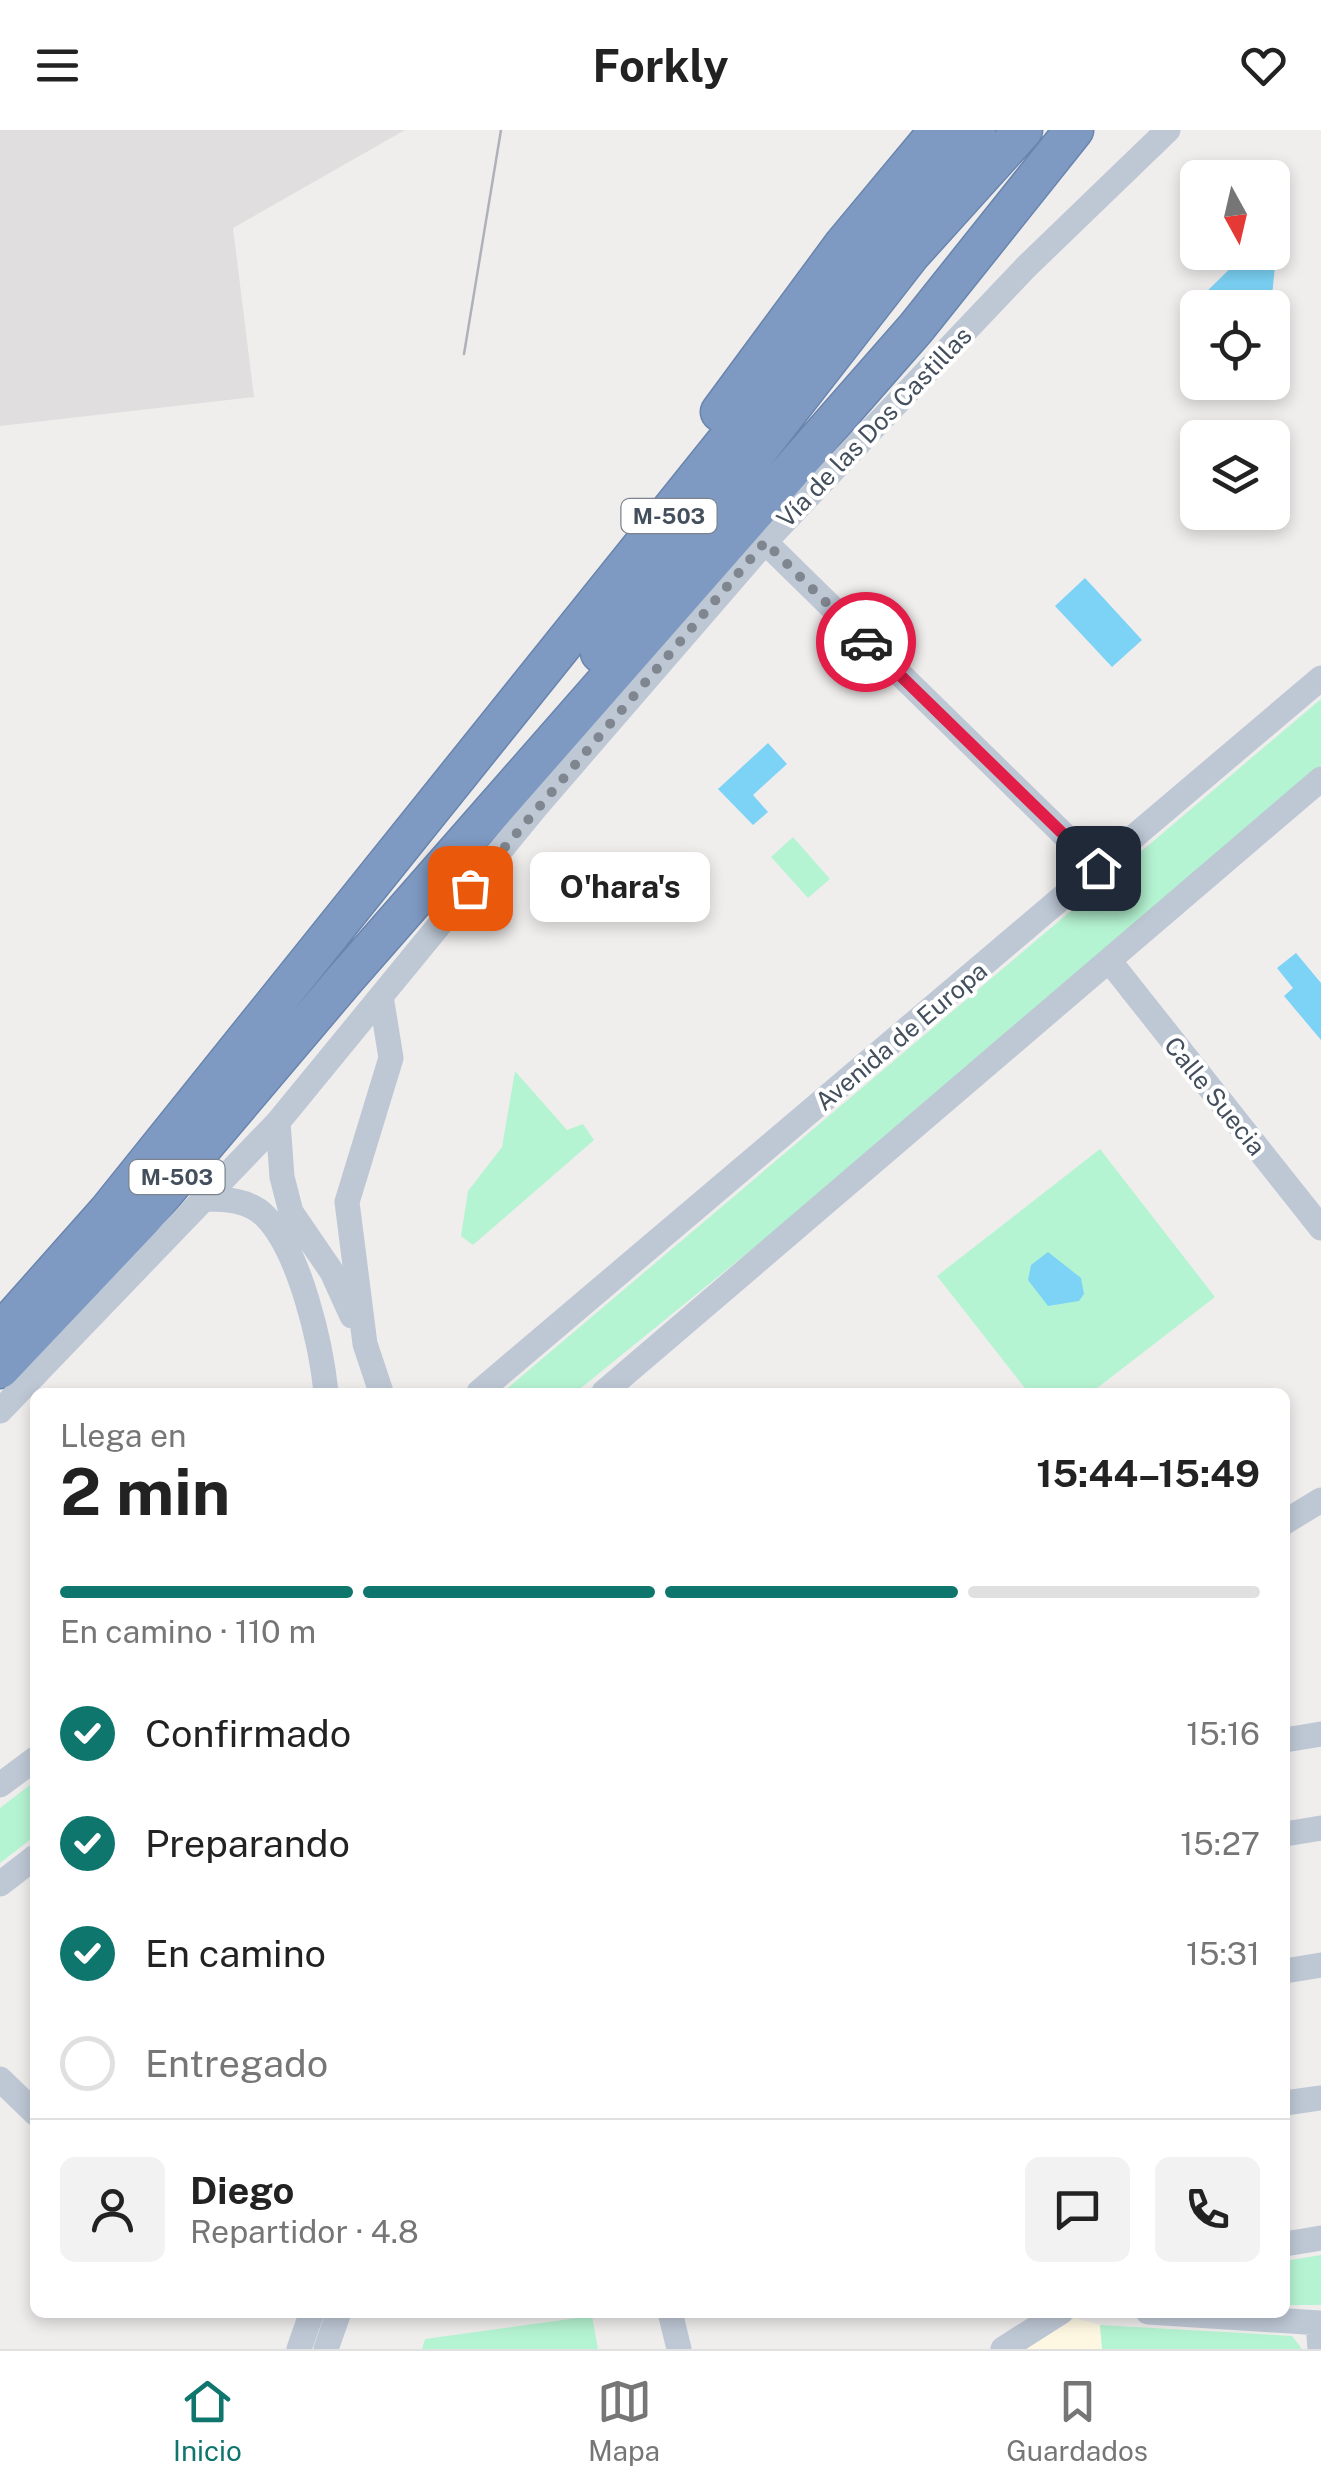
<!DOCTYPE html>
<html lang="es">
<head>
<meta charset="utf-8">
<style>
  :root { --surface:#fff; --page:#f2f2f2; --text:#222; --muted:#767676; --line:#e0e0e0; --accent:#0f766e }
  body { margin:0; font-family:"Public Sans",sans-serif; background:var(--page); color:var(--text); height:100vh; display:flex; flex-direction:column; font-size:38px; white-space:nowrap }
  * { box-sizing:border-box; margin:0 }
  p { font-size:32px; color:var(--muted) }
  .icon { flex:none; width:55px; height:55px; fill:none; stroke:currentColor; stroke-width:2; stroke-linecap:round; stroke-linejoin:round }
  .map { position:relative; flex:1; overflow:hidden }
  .sheet { position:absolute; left:30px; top:1258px; width:1260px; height:930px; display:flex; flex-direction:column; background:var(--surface); border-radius:15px; box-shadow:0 5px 15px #0003 }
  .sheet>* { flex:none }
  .needle { width:65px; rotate:172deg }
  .fabs { position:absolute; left:1180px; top:30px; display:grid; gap:20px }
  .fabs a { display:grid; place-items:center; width:110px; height:110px; border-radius:15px; background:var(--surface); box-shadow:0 5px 15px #0003; font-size:50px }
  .pin { position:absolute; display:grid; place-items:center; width:85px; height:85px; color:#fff; margin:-42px; border-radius:20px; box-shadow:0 5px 15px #0006 }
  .courier { position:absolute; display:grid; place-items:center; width:100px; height:100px; margin:-50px; border:8px solid #e11d48; border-radius:50%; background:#fff; color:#222; box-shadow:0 2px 12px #0007 }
  .bubble { position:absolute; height:70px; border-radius:15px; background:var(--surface); box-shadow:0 5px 15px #0003; font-size:32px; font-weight:700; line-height:70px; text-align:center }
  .summary em { font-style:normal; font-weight:700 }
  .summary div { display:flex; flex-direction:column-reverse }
  .summary { display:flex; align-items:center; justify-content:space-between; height:170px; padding:0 30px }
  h1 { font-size:65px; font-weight:700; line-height:75px }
  .bar { display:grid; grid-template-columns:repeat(4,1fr); gap:15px 10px; align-content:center; height:120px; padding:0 30px }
  .bar i { height:12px; border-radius:8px; background:var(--line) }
  .bar .selected { background:var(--accent) }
  .bar p { grid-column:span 4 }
  .line { display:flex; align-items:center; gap:25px; padding:0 30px; border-top:2px solid var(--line) }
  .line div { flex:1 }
  .round { display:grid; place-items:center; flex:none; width:105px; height:105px; border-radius:15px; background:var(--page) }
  ol { padding:0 30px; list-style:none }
  li { display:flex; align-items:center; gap:30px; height:110px }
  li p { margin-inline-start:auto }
  li .icon { padding:10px; border-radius:50%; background:var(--accent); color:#fff; stroke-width:4 }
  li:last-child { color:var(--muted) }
  li i { width:55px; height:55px; border:5px solid var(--line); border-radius:50% }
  header { display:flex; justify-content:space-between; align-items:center; height:130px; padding:0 30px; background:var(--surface); font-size:45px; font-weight:700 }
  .tabs { display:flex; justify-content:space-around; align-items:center; height:140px; border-top:2px solid var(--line); background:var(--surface); font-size:28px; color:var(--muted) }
  .tabs a { display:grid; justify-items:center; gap:5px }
  .tabs .selected { color:var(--accent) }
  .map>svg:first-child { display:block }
  .commercial { fill:#fef8e3 }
  .education { fill:#e1dedf }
  .green { fill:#b5f4d2 }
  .water { fill:#7cd3f6 }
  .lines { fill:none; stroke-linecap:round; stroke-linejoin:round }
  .highway-casing { stroke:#6985ae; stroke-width:41 }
  .minor { stroke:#bec8d5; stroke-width:25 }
  .highway { stroke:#7e9ac3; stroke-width:38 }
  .tram { stroke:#aeb1b9; stroke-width:2.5 }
  .done { stroke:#80868f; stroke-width:10; stroke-dasharray:0 18 }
  .route { stroke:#e11d48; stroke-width:12 }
  .labels { text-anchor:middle; stroke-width:8; stroke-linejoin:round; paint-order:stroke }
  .shield { fill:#fff; stroke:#7b848e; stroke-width:2.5 }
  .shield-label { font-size:22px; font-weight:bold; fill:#434f5d }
  .street-label { font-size:25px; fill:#434f5d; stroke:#fff }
</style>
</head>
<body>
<header><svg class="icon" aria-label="menu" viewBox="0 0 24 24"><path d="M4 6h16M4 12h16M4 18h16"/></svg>Forkly<svg class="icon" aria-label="heart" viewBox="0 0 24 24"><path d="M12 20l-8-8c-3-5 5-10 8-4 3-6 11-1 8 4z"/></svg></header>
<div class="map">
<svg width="1321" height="2219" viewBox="0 0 1321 2219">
  <rect width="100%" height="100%" fill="#f0eded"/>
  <path class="commercial" d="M1075,2188l25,7 2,24h-76z"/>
  <path class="education" d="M0,0h405l-172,98 21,169 -254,29z"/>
  <path class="green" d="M1321,569v67l-278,247 -467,379h-73z
    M793,707l37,42 -22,19 -37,-41z
    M515,941l52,59 16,-6 11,16 -121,105 -12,-9 7,-45 34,-44z
    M1100,1019l115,148 -123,95h-64l-91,-116z
    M35,1651v55l-35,27v-55z
    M1321,2125v50h-36v-44z
    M592,2186l6,33h-176l3,-10z
    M1100,2195l192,11 10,13h-200z"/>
  <path class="water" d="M1273,122l3,3 -5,52h-67l-7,-6 49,-48z
    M1085,448l57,62 -30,27 -57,-61z
    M768,613l19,21 -34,31 15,17 -15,13 -35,-36z
    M1296,823l25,30v57l-37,-44 9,-8 -16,-20z
    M1048,1122l33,26 3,16 -5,7 -31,5 -20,-26 3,-15z"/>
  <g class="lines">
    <defs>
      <path id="highway" d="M720,282l124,-168 95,-114
        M600,523l311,-399 112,-124
        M0,1203l109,-123 867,-1080
        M0,1239l141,-149 205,-242 570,-650 158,-198"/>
    </defs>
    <use href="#highway" class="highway-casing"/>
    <path class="minor" d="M765,412l333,326
      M1111,833l210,265
      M278,992l4,55 9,35 41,60 20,44
      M206,1069c20,0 43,1 59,17 35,35 56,128 61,176
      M381,1262l-16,-48 -18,-142 44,-144 -10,-62
      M479,1262l842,-714
      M604,1262l717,-613
      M0,1281l278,-289 258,-315 229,-265 261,-275 142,-137
      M1285,1392l36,-22
      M1285,1610l36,-6
      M0,1655l35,-26
      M1285,1704l36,-6
      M0,1754l35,-27
      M1285,1841l36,-6
      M0,1949l35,34
      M1285,1973l36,-5
      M1285,2114l36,-6
      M670,2182l9,37
      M1148,2182l173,11
      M1318,2193l2,26
      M299,2219l13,-37
      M326,2219l13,-37
      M1003,2219l58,-37"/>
    <use href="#highway" class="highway"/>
    <path class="tram" d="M464,224l37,-224"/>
  </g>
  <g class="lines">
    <path class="done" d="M470,758l295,-346 101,100"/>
    <path class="route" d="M866,512l232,226"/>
  </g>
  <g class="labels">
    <g class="shield">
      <rect x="621.5" y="369" width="95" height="34" rx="8"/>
      <rect x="129.5" y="1030" width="95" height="34" rx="8"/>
    </g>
    <g class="shield-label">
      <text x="669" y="394">M-503</text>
      <text x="177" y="1055">M-503</text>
    </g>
    <g class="street-label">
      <text transform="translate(874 297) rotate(-46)" y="9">Vía de las Dos Castillas</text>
      <text transform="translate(901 906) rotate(-40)" y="9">Avenida de Europa</text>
      <text transform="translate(1215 966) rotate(51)" y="9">Calle Suecia</text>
    </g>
  </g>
</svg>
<div class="fabs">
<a><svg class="needle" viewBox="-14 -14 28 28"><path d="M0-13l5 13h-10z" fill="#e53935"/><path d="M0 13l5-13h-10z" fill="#767676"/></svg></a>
<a><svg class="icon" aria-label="locate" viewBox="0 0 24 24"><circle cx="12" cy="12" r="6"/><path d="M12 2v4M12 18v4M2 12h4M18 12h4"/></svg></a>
<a><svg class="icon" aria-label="layers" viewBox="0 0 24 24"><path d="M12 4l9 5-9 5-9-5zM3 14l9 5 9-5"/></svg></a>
</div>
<div class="pin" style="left:470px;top:758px;background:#ea580c"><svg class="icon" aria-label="bag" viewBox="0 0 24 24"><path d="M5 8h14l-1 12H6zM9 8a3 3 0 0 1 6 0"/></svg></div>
<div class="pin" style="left:1098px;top:738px;background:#1f2937"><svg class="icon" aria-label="home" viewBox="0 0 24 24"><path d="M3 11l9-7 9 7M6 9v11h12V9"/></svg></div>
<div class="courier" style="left:866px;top:512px"><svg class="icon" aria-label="car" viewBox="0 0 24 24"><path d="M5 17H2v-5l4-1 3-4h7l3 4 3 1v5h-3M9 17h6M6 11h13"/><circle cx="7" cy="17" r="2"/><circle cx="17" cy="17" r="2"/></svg></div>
<div class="bubble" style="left:530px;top:722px;width:180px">O'hara's</div>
<section class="sheet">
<div class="summary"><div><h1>2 min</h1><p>Llega en</p></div><em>15:44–15:49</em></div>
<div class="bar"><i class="selected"></i><i class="selected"></i><i class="selected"></i><i></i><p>En camino · 110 m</p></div>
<ol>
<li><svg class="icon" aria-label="check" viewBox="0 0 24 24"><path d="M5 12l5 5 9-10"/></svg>Confirmado<p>15:16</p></li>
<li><svg class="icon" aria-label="check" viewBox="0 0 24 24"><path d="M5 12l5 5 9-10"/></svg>Preparando<p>15:27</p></li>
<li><svg class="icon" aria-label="check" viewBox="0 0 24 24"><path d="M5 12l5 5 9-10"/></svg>En camino<p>15:31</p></li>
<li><i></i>Entregado</li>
</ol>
<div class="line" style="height:180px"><a class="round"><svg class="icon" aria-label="person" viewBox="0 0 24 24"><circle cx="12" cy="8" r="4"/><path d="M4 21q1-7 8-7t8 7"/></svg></a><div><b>Diego</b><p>Repartidor · 4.8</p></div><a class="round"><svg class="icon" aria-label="chat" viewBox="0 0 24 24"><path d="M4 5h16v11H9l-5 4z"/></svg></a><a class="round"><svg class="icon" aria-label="phone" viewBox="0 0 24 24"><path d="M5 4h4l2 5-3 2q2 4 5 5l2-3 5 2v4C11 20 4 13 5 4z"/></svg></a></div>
</section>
</div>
<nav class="tabs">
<a class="selected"><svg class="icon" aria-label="home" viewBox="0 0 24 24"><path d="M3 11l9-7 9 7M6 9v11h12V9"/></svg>Inicio</a>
<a><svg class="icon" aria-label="map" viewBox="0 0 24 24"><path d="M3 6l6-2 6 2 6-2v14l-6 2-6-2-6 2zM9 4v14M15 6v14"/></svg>Mapa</a>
<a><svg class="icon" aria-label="saved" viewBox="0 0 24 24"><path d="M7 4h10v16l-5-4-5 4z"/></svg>Guardados</a>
</nav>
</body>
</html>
